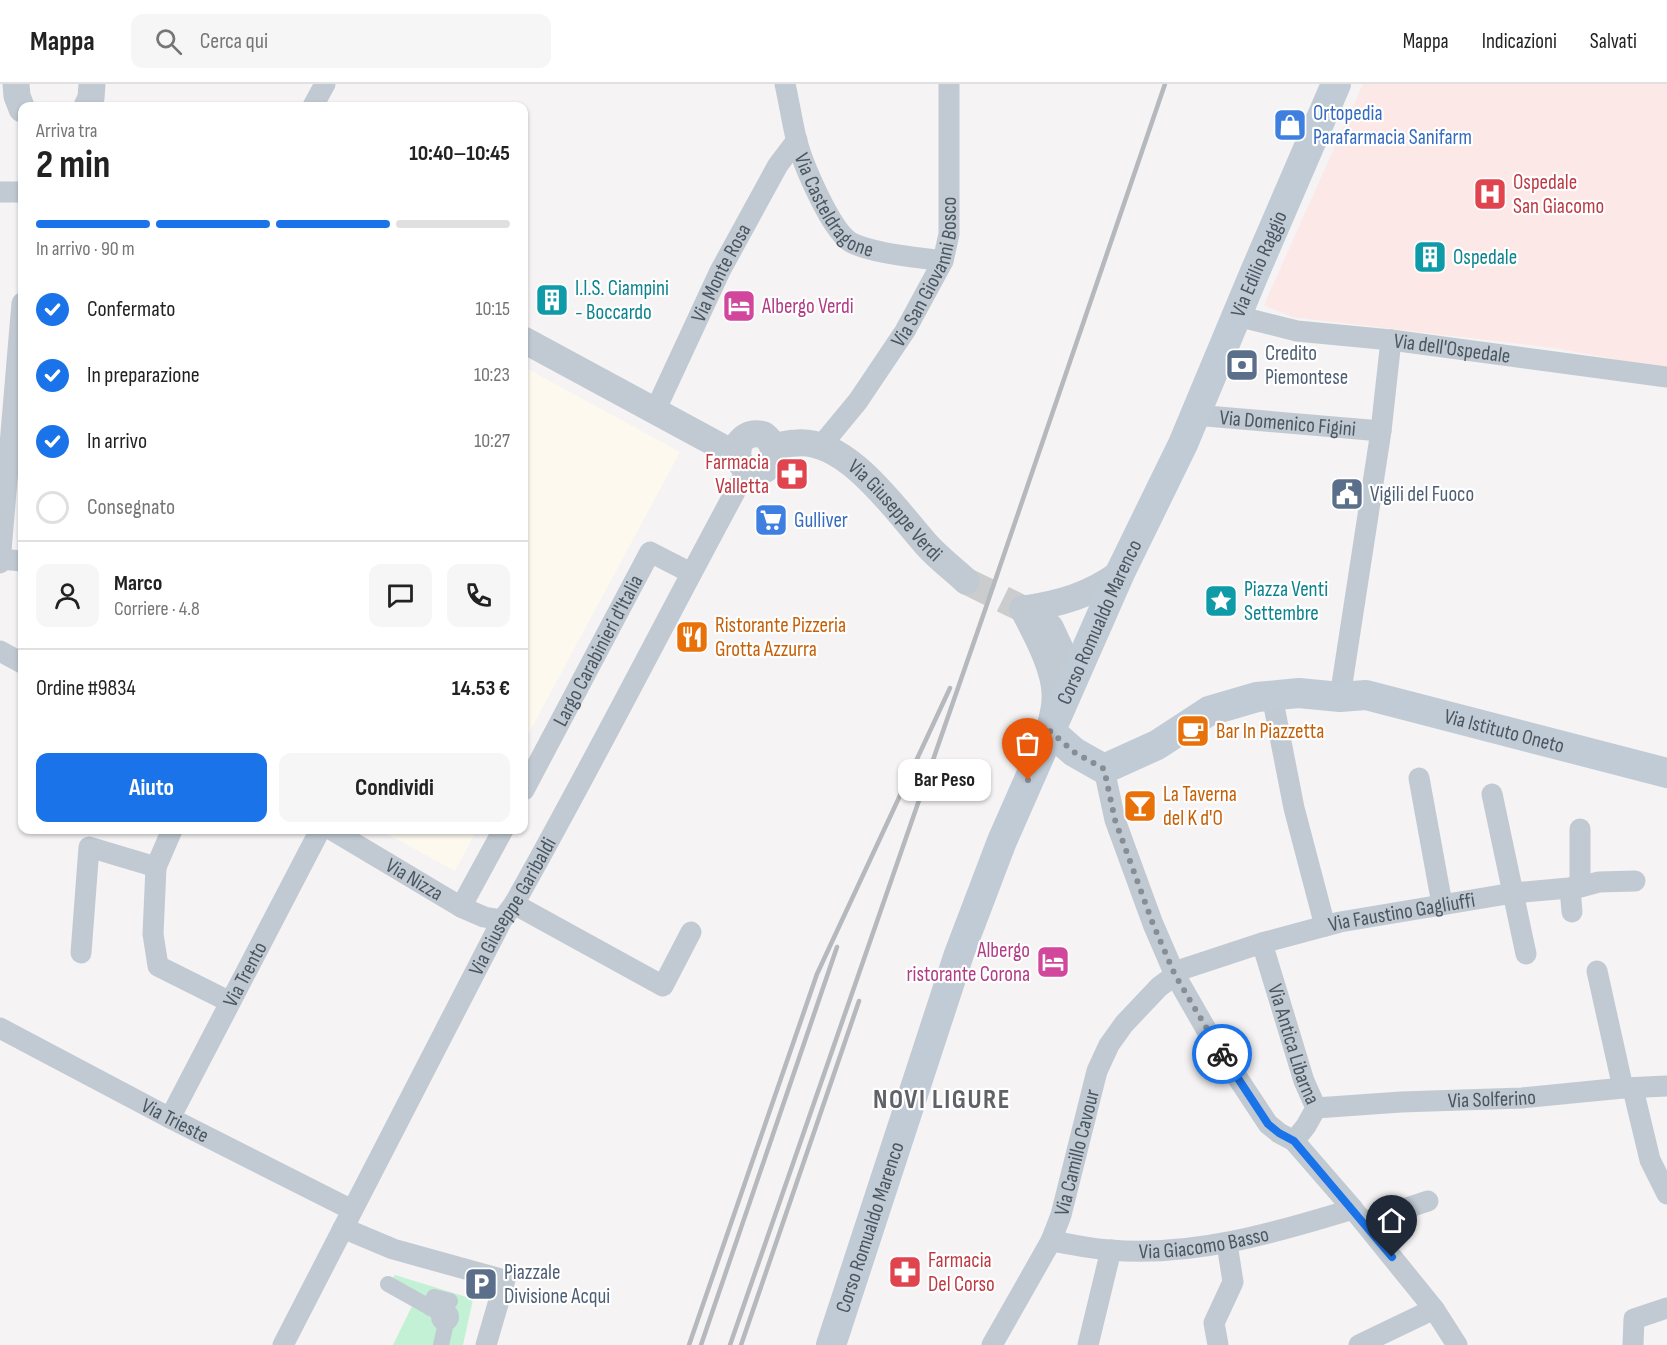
<!DOCTYPE html>
<html lang="it">
<head>
<meta charset="utf-8">
<style>
  :root { --surface:#fff; --page:#f6f6f6; --text:#222; --muted:#767676; --line:#e0e0e0; --accent:#1a73e8 }
  body { margin:0; font-family:"Sofia Sans Condensed",sans-serif; background:var(--page); color:var(--text); height:100vh; display:flex; flex-direction:column; font-size:22px; white-space:nowrap }
  * { box-sizing:border-box; margin:0 }
  p { font-size:20px; color:var(--muted) }
  .icon { flex:none; width:33px; height:33px; fill:none; stroke:currentColor; stroke-width:2; stroke-linecap:round; stroke-linejoin:round }
  .map { position:relative; flex:1; overflow:hidden }
  .drawer { position:absolute; left:18px; top:18px; width:510px; height:732px; display:flex; flex-direction:column; background:var(--surface); border-radius:12px; box-shadow:0 2px 4px #0004 }
  .drawer>* { flex:none }
  .pin { position:absolute; display:grid; place-items:center; width:51px; height:51px; color:#fff; margin:-62px -26px; border-radius:50% 50% 50% 0; rotate:-45deg; box-shadow:0 0 6px #0007 }
  .pin .icon { rotate:45deg }
  .courier { position:absolute; display:grid; place-items:center; width:60px; height:60px; margin:-30px; border:4px solid #1a73e8; border-radius:50%; background:#fff; color:#222; box-shadow:0 2px 8px #0007 }
  .bubble { position:absolute; height:42px; border-radius:12px; background:var(--surface); box-shadow:0 2px 4px #0004; font-size:20px; font-weight:700; line-height:42px; text-align:center }
  .head em { font-style:normal; font-weight:700 }
  .head div { display:flex; flex-direction:column-reverse }
  .head { display:flex; align-items:center; justify-content:space-between; height:102px; padding:0 18px }
  h1 { font-size:39px; font-weight:700; line-height:45px }
  .bar { display:grid; grid-template-columns:repeat(4,1fr); gap:9px 6px; align-content:center; height:72px; padding:0 18px }
  .bar i { height:8px; border-radius:4px; background:var(--line) }
  .bar .on { background:var(--accent) }
  .bar p { grid-column:span 4 }
  .line { display:flex; align-items:center; gap:15px; padding:0 18px; border-top:2px solid var(--line) }
  .line div { flex:1 }
  .round { display:grid; place-items:center; flex:none; width:63px; height:63px; border-radius:12px; background:var(--page) }
  ol { padding:0 18px; list-style:none }
  li { display:flex; align-items:center; gap:18px; height:66px }
  li p { margin-inline-start:auto }
  li .icon { padding:6px; border-radius:50%; background:var(--accent); color:#fff; stroke-width:4 }
  li:last-child { color:var(--muted) }
  li i { width:33px; height:33px; border:3px solid var(--line); border-radius:50% }
  .action { display:flex; gap:12px; margin-top:auto; padding:12px 18px }
  .action a { flex:1; height:69px; border-radius:12px; background:var(--accent); color:#fff; font-size:24px; font-weight:700; line-height:69px; text-align:center }
  .action a+a { background:var(--page); color:var(--text) }
  header { display:flex; align-items:center; gap:36px; box-sizing:border-box; height:84px; padding:0 30px; background:var(--surface); border-bottom:2px solid var(--line) }
  header strong { font-size:28px }
  nav { display:flex; gap:33px; margin-inline-start:auto; font-size:21px }
  .search { width:420px; height:54px; background:var(--page); display:flex; align-items:center; gap:15px; box-sizing:border-box; padding:0 21px; border-radius:12px; color:var(--muted); font-size:22px }
  .map>svg:first-child { display:block }
  .commercial { fill:#fdf9ef }
  .medical { fill:#fce8e6 }
  .green { fill:#c3f1d5 }
  .lines { fill:none; stroke-linecap:round; stroke-linejoin:round }
  .tertiary-tunnel { stroke:#caccce; stroke-width:27; stroke-dasharray:27 14; stroke-linecap:butt }
  .pedestrian { stroke:#c1cad2; stroke-width:16 }
  .minor { stroke:#c1cad2; stroke-width:21 }
  .tertiary { stroke:#c1cad2; stroke-width:27 }
  .secondary { stroke:#c1cbd6; stroke-width:30 }
  .rail { stroke:#b5b8bd; stroke-width:4.5 }
  .done { stroke:#868d94; stroke-width:6; stroke-dasharray:0 10.8 }
  .route { stroke:#1a73e8; stroke-width:8 }
  .labels { text-anchor:middle; stroke-width:4.5; stroke-linejoin:round; paint-order:stroke }
  .shop-label { font-size:21px; fill:#366cbe; stroke:#fff; text-anchor:start }
  .health-label { font-size:21px; fill:#be3a42; stroke:#fff; text-anchor:start }
  .street-label { font-size:21px; fill:#4a5661; stroke:#fff }
  .culture-label { font-size:21px; fill:#0d838f; stroke:#fff; text-anchor:start }
  .hotel-label { font-size:21px; fill:#b23c85; stroke:#fff; text-anchor:start }
  .service-label { font-size:21px; fill:#4e5e75; stroke:#fff; text-anchor:start }
  .food-label { font-size:21px; fill:#c56008; stroke:#fff; text-anchor:start }
  .district-label { font-size:27px; font-weight:bold; letter-spacing:1.5px; fill:#5f6368; stroke:#fff }
</style>
</head>
<body>
<header>
<strong>Mappa</strong>
<div class="search"><svg class="icon" aria-label="search" viewBox="0 0 24 24"><circle cx="10" cy="10" r="6"/><path d="M15 15l6 6"/></svg>Cerca qui</div>
<nav><a>Mappa</a><a>Indicazioni</a><a>Salvati</a></nav>
</header>
<div class="map">
<svg width="1667" height="1261" viewBox="0 0 1667 1261">
  <rect width="100%" height="100%" fill="#f5f3f3"/>
  <path class="commercial" d="M524,283l156,85 -156,290z
    M380,746h97l-22,41z"/>
  <path class="medical" d="M1363,0h304v285l-112,-21 -263,-31 -28,-12z"/>
  <path class="green" d="M395,1191l78,24 -10,46h-70l21,-43 -27,-16z"/>
  <g class="lines">
    <path class="tertiary-tunnel" d="M966,497l57,28"/>
    <path class="pedestrian" d="M388,1200l52,29
      M430,1224l4,-11 16,4
      M439 1233a6 6 0 1 1 12 0a6 6 0 1 1-12 0Z
      M441,1261l5,-22"/>
    <g class="minor">
      <path id="s1" d="M785,0c4,18 7,37 11,54 6,24 35,94 56,105 23,11 65,14 91,18"/>
      <path d="M313,22l12,-22"/>
      <path d="M0,108h22"/>
      <path id="s2" d="M1237,232l60,15 94,9 276,37"/>
      <path id="s3" d="M655,327l65,-140 58,-106 19,-25"/>
      <path id="s4" d="M1195,331l186,16"/>
      <path id="s5" d="M820,363l38,-46 47,-70 38,-70 6,-27v-150"/>
      <path d="M0,475l22,2"/>
      <path d="M0,479l22,-260"/>
      <path d="M0,567l22,12"/>
      <path d="M1272,612l22,112 31,118"/>
      <path d="M1340,613l41,-266 10,-91"/>
      <path d="M1104,685l11,51 38,104 22,51 35,61 58,88 11,9 15,8 59,68 81,100 23,36"/>
      <path d="M1419,694l23,126"/>
      <path id="s6" d="M524,706l126,-238 41,21"/>
      <path d="M1492,710l34,160"/>
      <path d="M1580,745v58"/>
      <path id="s7" d="M332,746l129,77 23,10 18,3"/>
      <path d="M156,783l16,-37"/>
      <path d="M1570,804l2,24"/>
      <path d="M514,820l149,82 28,-54"/>
      <path d="M461,823l42,-77"/>
      <path id="s8" d="M1262,859l42,138 12,27 -10,18 -12,15"/>
      <path d="M81,869l8,-106 67,20 -3,67 5,32 72,36"/>
      <path d="M1597,887l26,117"/>
      <path id="s9" d="M1174,888l88,-29 78,-21 173,-29 67,-6 19,-5 36,-1"/>
      <path id="s10" d="M0,944l170,90 182,92"/>
      <path d="M1633,1005l17,71 17,34"/>
      <path id="s11" d="M1316,1024l85,-6 121,-4 101,-10 44,-2"/>
      <path id="s12" d="M170,1034l150,-288"/>
      <path d="M1364,1138l64,-21"/>
      <path d="M343,1144l50,21 112,31 -19,65"/>
      <path id="s13" d="M1051,1157c20,3 39,8 59,9 83,7 165,-17 243,-41"/>
      <path id="s14" d="M283,1261l219,-425 12,-16c79,-140 151,-283 228,-425l7,-8"/>
      <path id="s15" d="M992,1261l59,-104 10,-26 36,-144 12,-26 15,-21 35,-37 16,-12"/>
      <path d="M1088,1261l23,-95"/>
      <path d="M1218,1261l-4,-22 19,-41 -6,-38"/>
      <path d="M1359,1261l75,-36"/>
      <path d="M1633,1261l1,-26 33,-11"/>
    </g>
    <g class="tertiary">
      <path d="M16,0l1,12 5,13"/>
      <path d="M87,22l4,-8 1,-14"/>
      <path d="M524,256l194,105c6,4 12,7 17,11 6,6 8,14 18,15 22,4 27,-24 11,-36 -10,-3 -18,-1 -25,8l-2,15"/>
      <path id="s16" d="M774,363c7,-2 15,-4 23,-4 50,-4 98,66 128,100 12,14 27,25 41,38"/>
      <path d="M1023,525c36,-5 68,-14 97,-36"/>
      <path d="M1051,639c2,-8 4,-16 4,-24 2,-28 -20,-67 -32,-90l27,18 21,45 1,11"/>
    </g>
    <g class="secondary">
      <path id="s17" d="M1050,647l24,21 30,17 53,-24 52,-34 48,-14 42,-4 41,4 26,-2 301,78"/>
      <path id="s18" d="M831,1261l128,-391 43,-113 118,-268 63,-129 71,-170 82,-190"/>
    </g>
    <path class="rail" d="M689,1261l128,-371 133,-286
      M701,1261l136,-398
      M730,1261l254,-732 181,-529
      M741,1261l118,-344"/>
  </g>
  <g class="lines">
    <path class="done" d="M1028,696l22,-49 24,21 30,17 11,51 38,104 22,51 47,79"/>
    <path class="route" d="M1222,970l46,70 11,9 15,8 98,116"/>
  </g>
  <defs>
    <symbol id="shop-square" viewBox="-11 -11 22 22"><rect x="-9" y="-9" width="18" height="18" rx="4" fill="#3f7fe0" stroke="#fff"/><path d="M-5-2.5h2.3a2.7 3.5 0 0 1 5.4 0H5L5.5 6h-11ZM-1.5-2.5h3a1.5 2.3 0 0 0-3 0Z" fill="#fff"/></symbol>
    <symbol id="hospital-square" viewBox="-11 -11 22 22"><rect x="-9" y="-9" width="18" height="18" rx="4" fill="#e0444e" stroke="#fff"/><path d="M-5-5h3v3.5h4V-5h3V5h-3V1.5h-4V5h-3Z" fill="#fff"/></symbol>
    <symbol id="building-square" viewBox="-11 -11 22 22"><rect x="-9" y="-9" width="18" height="18" rx="4" fill="#0f9aa8" stroke="#fff"/><path d="M-4-6H4V6H1V3H-1V6H-4ZM-2.5-4.3h1.7v1.8h-1.7ZM.8-4.3h1.7v1.8H.8ZM-2.5-1h1.7V.8h-1.7ZM.8-1h1.7V.8H.8Z" fill="#fff"/></symbol>
    <symbol id="hotel-square" viewBox="-11 -11 22 22"><rect x="-9" y="-9" width="18" height="18" rx="4" fill="#d1479c" stroke="#fff"/><path d="M-6-4.5h1.5V1H6V5H4.5V3h-9V5H-6ZM-4 0a1.8 1.8 0 1 1 3.6 0ZM.5 0V-2.5h3Q6-2.5 6 0Z" fill="#fff"/></symbol>
    <symbol id="bank-square" viewBox="-11 -11 22 22"><rect x="-9" y="-9" width="18" height="18" rx="4" fill="#5c6f8a" stroke="#fff"/><path d="M-6-4H6V4H-6ZM0-2.3a2.3 2.3 0 1 0 0 4.6a2.3 2.3 0 1 0 0-4.6Z" fill="#fff"/></symbol>
    <symbol id="pharmacy-square" viewBox="-11 -11 22 22"><rect x="-9" y="-9" width="18" height="18" rx="4" fill="#e0444e" stroke="#fff"/><path d="M-2-6h4v4h4v4h-4v4h-4v-4h-4v-4h4Z" fill="#fff"/></symbol>
    <symbol id="civic-square" viewBox="-11 -11 22 22"><rect x="-9" y="-9" width="18" height="18" rx="4" fill="#5c6f8a" stroke="#fff"/><path d="M-.6-6.5H3V-4.5H.6V-3L4-1V1h2V6H-6V1h2V-1L-.6-3ZM-1.2 2.5V6h2.4V2.5Z" fill="#fff"/></symbol>
    <symbol id="supermarket-square" viewBox="-11 -11 22 22"><rect x="-9" y="-9" width="18" height="18" rx="4" fill="#3f7fe0" stroke="#fff"/><path d="M-6-5.5h2.5l.6 2H6L4.5 2H-2.5L-4.4-4H-6ZM-1.5 3.2a1.3 1.3 0 1 0 .1 0ZM3 3.2a1.3 1.3 0 1 0 .1 0Z" fill="#fff"/></symbol>
    <symbol id="sight-square" viewBox="-11 -11 22 22"><rect x="-9" y="-9" width="18" height="18" rx="4" fill="#0f9aa8" stroke="#fff"/><path d="M0-6L1.8-2.2L6-1.7L2.9 1.2L3.7 5.4L0 3.3L-3.7 5.4L-2.9 1.2L-6-1.7L-1.8-2.2Z" fill="#fff"/></symbol>
    <symbol id="restaurant-square" viewBox="-11 -11 22 22"><rect x="-9" y="-9" width="18" height="18" rx="4" fill="#e8710a" stroke="#fff"/><path d="M-5-6h1v4h1v-4h1v4h1v-4h1v5L-1.5 .5V6h-2V.5L-5-1ZM5-6V6H3V1.5H1.5Q1.5-4 5-6Z" fill="#fff"/></symbol>
    <symbol id="cafe-square" viewBox="-11 -11 22 22"><rect x="-9" y="-9" width="18" height="18" rx="4" fill="#e8710a" stroke="#fff"/><path d="M-5.5-4.5H6V0H3Q3 3.5 0 3.5H-2.5Q-5.5 3.5-5.5 0ZM3-3.2v2h1.7v-2ZM-6 4.5H4V6H-6Z" fill="#fff"/></symbol>
    <symbol id="bar-square" viewBox="-11 -11 22 22"><rect x="-9" y="-9" width="18" height="18" rx="4" fill="#e8710a" stroke="#fff"/><path d="M-6-5H6L.8 .8V4.5H3.5V6h-7V4.5H-.8V.8Z" fill="#fff"/></symbol>
    <symbol id="parking-square" viewBox="-11 -11 22 22"><rect x="-9" y="-9" width="18" height="18" rx="4" fill="#5c6f8a" stroke="#fff"/><path d="M-3.5-5.5H1a3.5 3.5 0 0 1 0 7H-1V5.5H-3.5ZM-1-3.4V-.6H.8a1.4 1.4 0 0 0 0-2.8Z" fill="#fff"/></symbol>
  </defs>
  <g fill-rule="evenodd">
    <use href="#shop-square" x="1271" y="22" width="38" height="38"/>
    <use href="#hospital-square" x="1471" y="91" width="38" height="38"/>
    <use href="#building-square" x="1411" y="154" width="38" height="38"/>
    <use href="#building-square" x="533" y="197" width="38" height="38"/>
    <use href="#hotel-square" x="720" y="203" width="38" height="38"/>
    <use href="#bank-square" x="1223" y="262" width="38" height="38"/>
    <use href="#pharmacy-square" x="773" y="371" width="38" height="38"/>
    <use href="#civic-square" x="1328" y="391" width="38" height="38"/>
    <use href="#supermarket-square" x="752" y="417" width="38" height="38"/>
    <use href="#sight-square" x="1202" y="498" width="38" height="38"/>
    <use href="#restaurant-square" x="673" y="534" width="38" height="38"/>
    <use href="#cafe-square" x="1174" y="628" width="38" height="38"/>
    <use href="#bar-square" x="1121" y="703" width="38" height="38"/>
    <use href="#hotel-square" x="1034" y="859" width="38" height="38"/>
    <use href="#pharmacy-square" x="886" y="1169" width="38" height="38"/>
    <use href="#parking-square" x="462" y="1181" width="38" height="38"/>
  </g>
  <g class="labels">
    <g class="shop-label">
      <text x="1313" y="36">Ortopedia<tspan x="1313" dy="24">Parafarmacia Sanifarm</tspan></text>
      <text x="794" y="443">Gulliver</text>
    </g>
    <g class="health-label">
      <text x="1513" y="105">Ospedale<tspan x="1513" dy="24">San Giacomo</tspan></text>
      <text x="769" y="385" text-anchor="end">Farmacia<tspan x="769" dy="24">Valletta</tspan></text>
      <text x="928" y="1183">Farmacia<tspan x="928" dy="24">Del Corso</tspan></text>
    </g>
    <g class="street-label">
      <text dy="7" stroke="none"><textPath href="#s1" startOffset="135">Via Casteldragone</textPath></text>
      <text dy="7" stroke="none"><textPath href="#s18" startOffset="1164">Via Edilio Raggio</textPath></text>
      <text dy="7" stroke="none"><textPath href="#s5" startOffset="208">Via San Giovanni Bosco</textPath></text>
      <text dy="7" stroke="none"><textPath href="#s3" startOffset="153">Via Monte Rosa</textPath></text>
      <text dy="7" stroke="none"><textPath href="#s2" startOffset="218">Via dell'Ospedale</textPath></text>
      <text dy="7" stroke="none"><textPath href="#s4" startOffset="93">Via Domenico Figini</textPath></text>
      <text dy="7" stroke="none"><textPath href="#s16" startOffset="147">Via Giuseppe Verdi</textPath></text>
      <text dy="7" stroke="none"><textPath href="#s18" startOffset="772">Corso Romualdo Marenco</textPath></text>
      <text dy="7" stroke="none"><textPath href="#s6" startOffset="158">Largo Carabinieri d'Italia</textPath></text>
      <text dy="7" stroke="none"><textPath href="#s17" startOffset="489">Via Istituto Oneto</textPath></text>
      <text dy="7" stroke="none"><textPath href="#s7" startOffset="96">Via Nizza</textPath></text>
      <text dy="7" stroke="none"><textPath href="#s14" startOffset="495">Via Giuseppe Garibaldi</textPath></text>
      <text dy="7" stroke="none"><textPath href="#s9" startOffset="236">Via Faustino Gagliuffi</textPath></text>
      <text dy="7" stroke="none"><textPath href="#s12" startOffset="162">Via Trento</textPath></text>
      <text dy="7" stroke="none"><textPath href="#s8" startOffset="106">Via Antica Libarna</textPath></text>
      <text dy="7" stroke="none"><textPath href="#s11" startOffset="176">Via Solferino</textPath></text>
      <text dy="7" stroke="none"><textPath href="#s10" startOffset="198">Via Trieste</textPath></text>
      <text dy="7" stroke="none"><textPath href="#s15" startOffset="212">Via Camillo Cavour</textPath></text>
      <text dy="7" stroke="none"><textPath href="#s18" startOffset="124">Corso Romualdo Marenco</textPath></text>
      <text dy="7" stroke="none"><textPath href="#s13" startOffset="154">Via Giacomo Basso</textPath></text>
    </g>
    <g class="culture-label">
      <text x="1453" y="180">Ospedale</text>
      <text x="575" y="211">I.I.S. Ciampini<tspan x="575" dy="24">- Boccardo</tspan></text>
      <text x="1244" y="512">Piazza Venti<tspan x="1244" dy="24">Settembre</tspan></text>
    </g>
    <g class="hotel-label">
      <text x="762" y="229">Albergo Verdi</text>
      <text x="1030" y="873" text-anchor="end">Albergo<tspan x="1030" dy="24">ristorante Corona</tspan></text>
    </g>
    <g class="service-label">
      <text x="1265" y="276">Credito<tspan x="1265" dy="24">Piemontese</tspan></text>
      <text x="1370" y="417">Vigili del Fuoco</text>
      <text x="504" y="1195">Piazzale<tspan x="504" dy="24">Divisione Acqui</tspan></text>
    </g>
    <g class="food-label">
      <text x="715" y="548">Ristorante Pizzeria<tspan x="715" dy="24">Grotta Azzurra</tspan></text>
      <text x="1216" y="654">Bar In Piazzetta</text>
      <text x="1163" y="717">La Taverna<tspan x="1163" dy="24">del K d'O</tspan></text>
    </g>
    <g class="district-label">
      <text x="942" y="1024">NOVI LIGURE</text>
    </g>
  </g>
</svg>
<div class="pin" style="left:1028px;top:696px;background:#ea580c"><svg class="icon" aria-label="bag" viewBox="0 0 24 24"><path d="M5 8h14l-1 12H6zM9 8a3 3 0 0 1 6 0"/></svg></div>
<div class="pin" style="left:1392px;top:1173px;background:#1f2937"><svg class="icon" aria-label="home" viewBox="0 0 24 24"><path d="M3 11l9-7 9 7M6 9v11h12V9"/></svg></div>
<div class="courier" style="left:1222px;top:970px"><svg class="icon" aria-label="bike" viewBox="0 0 24 24"><circle cx="6" cy="16" r="4"/><circle cx="18" cy="16" r="4"/><path d="M6 16l4-8h5l3 8M10 8l3 8H6M13 5h3"/></svg></div>
<div class="bubble" style="left:898px;top:675px;width:93px">Bar Peso</div>
<section class="drawer">
<div class="head"><div><h1>2 min</h1><p>Arriva tra</p></div><em>10:40–10:45</em></div>
<div class="bar"><i class="on"></i><i class="on"></i><i class="on"></i><i></i><p>In arrivo · 90 m</p></div>
<ol>
<li><svg class="icon" aria-label="check" viewBox="0 0 24 24"><path d="M5 12l5 5 9-10"/></svg>Confermato<p>10:15</p></li>
<li><svg class="icon" aria-label="check" viewBox="0 0 24 24"><path d="M5 12l5 5 9-10"/></svg>In preparazione<p>10:23</p></li>
<li><svg class="icon" aria-label="check" viewBox="0 0 24 24"><path d="M5 12l5 5 9-10"/></svg>In arrivo<p>10:27</p></li>
<li><i></i>Consegnato</li>
</ol>
<div class="line" style="height:108px"><a class="round"><svg class="icon" aria-label="person" viewBox="0 0 24 24"><circle cx="12" cy="8" r="4"/><path d="M4 21q1-7 8-7t8 7"/></svg></a><div><b>Marco</b><p>Corriere · 4.8</p></div><a class="round"><svg class="icon" aria-label="chat" viewBox="0 0 24 24"><path d="M4 5h16v11H9l-5 4z"/></svg></a><a class="round"><svg class="icon" aria-label="phone" viewBox="0 0 24 24"><path d="M5 4h4l2 5-3 2q2 4 5 5l2-3 5 2v4C11 20 4 13 5 4z"/></svg></a></div>
<div class="line" style="height:78px"><div>Ordine #9834</div><b>14.53 €</b></div>
<div class="action"><a>Aiuto</a><a>Condividi</a></div>
</section>
</div>
</body>
</html>
